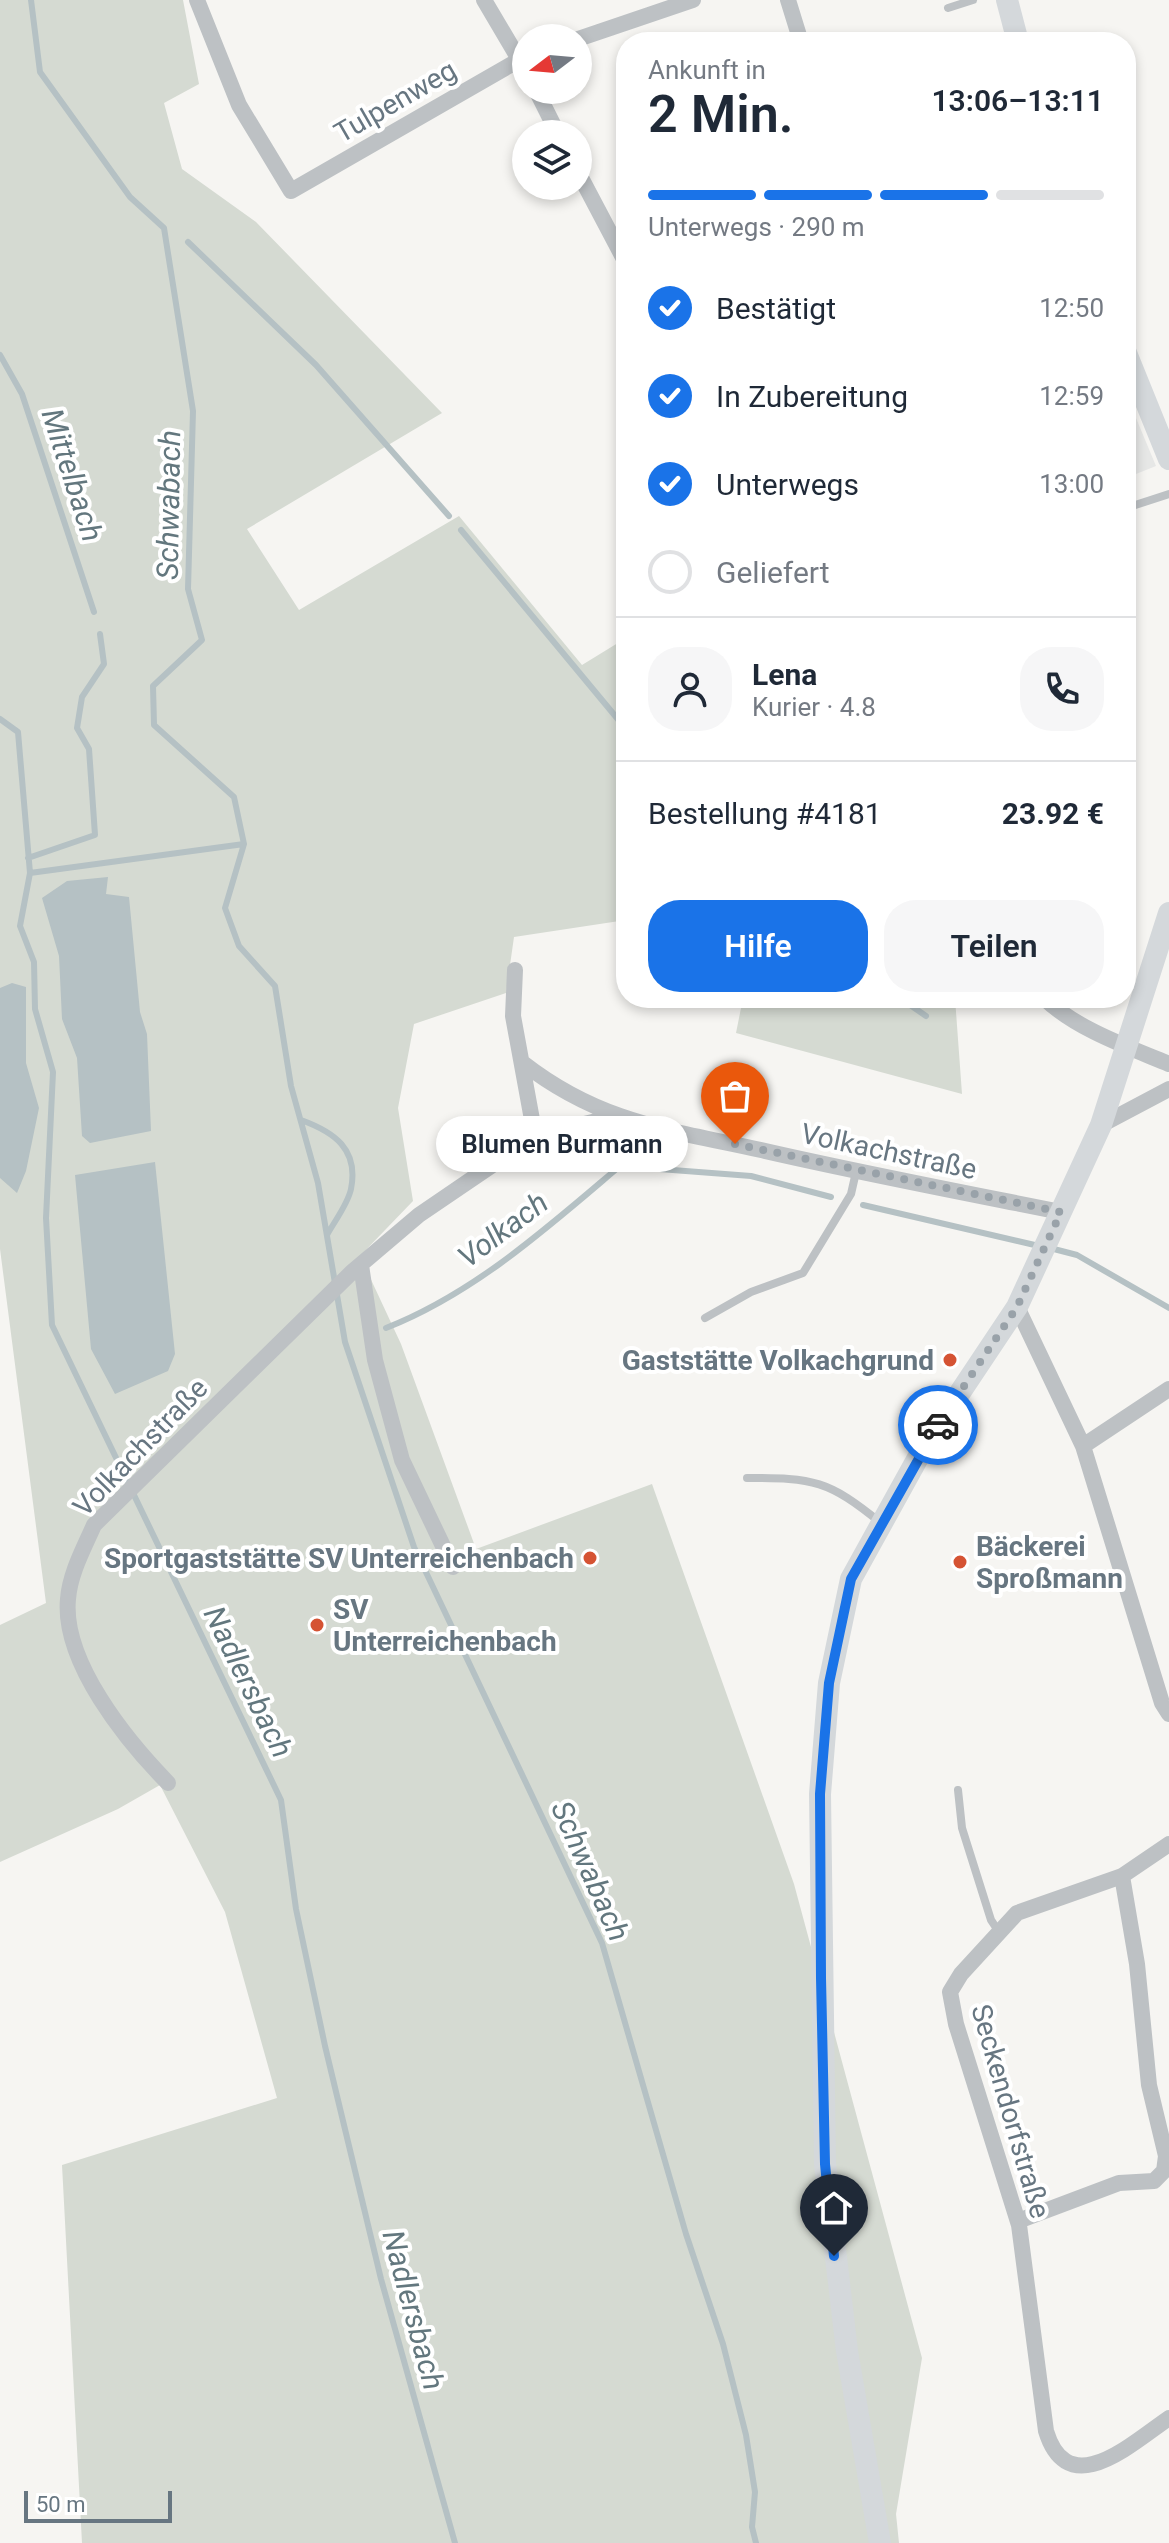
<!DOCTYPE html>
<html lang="de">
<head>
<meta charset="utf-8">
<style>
  :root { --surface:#fff; --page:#f6f6f7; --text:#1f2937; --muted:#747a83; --line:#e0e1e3; --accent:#1a73e8 }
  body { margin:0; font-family:Roboto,sans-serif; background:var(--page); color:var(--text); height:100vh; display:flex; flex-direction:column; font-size:30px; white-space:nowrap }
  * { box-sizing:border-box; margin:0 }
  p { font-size:26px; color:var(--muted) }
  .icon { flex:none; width:44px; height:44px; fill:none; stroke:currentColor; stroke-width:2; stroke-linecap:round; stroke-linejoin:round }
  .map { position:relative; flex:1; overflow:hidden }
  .sheet { position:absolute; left:616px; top:32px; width:520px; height:976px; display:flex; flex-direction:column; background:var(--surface); border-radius:32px; box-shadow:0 4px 12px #0003 }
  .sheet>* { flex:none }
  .needle { width:52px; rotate:254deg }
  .controls { position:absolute; left:512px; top:24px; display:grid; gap:16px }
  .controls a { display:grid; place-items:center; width:80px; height:80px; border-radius:50%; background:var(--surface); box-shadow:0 4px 12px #0003; font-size:40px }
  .scale { position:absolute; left:24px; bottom:20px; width:148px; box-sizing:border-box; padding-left:8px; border:4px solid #677681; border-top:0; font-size:22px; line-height:28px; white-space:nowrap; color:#677681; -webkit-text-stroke:6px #fff; paint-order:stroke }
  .pin { position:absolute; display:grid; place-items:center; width:68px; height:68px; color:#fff; margin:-82px -34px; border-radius:50% 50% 50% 0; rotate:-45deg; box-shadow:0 0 8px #0007 }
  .pin .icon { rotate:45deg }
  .courier { position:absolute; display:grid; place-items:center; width:80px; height:80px; margin:-40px; border:6px solid #1a73e8; border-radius:50%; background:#fff; color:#222; box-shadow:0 2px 10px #0007 }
  .bubble { position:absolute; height:56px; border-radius:28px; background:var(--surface); box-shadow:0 4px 12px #0003; font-size:26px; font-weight:600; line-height:56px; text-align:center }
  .overview em { font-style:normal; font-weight:600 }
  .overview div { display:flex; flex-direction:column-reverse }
  .overview { display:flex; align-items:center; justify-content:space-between; height:136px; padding:0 32px }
  h1 { font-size:52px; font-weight:600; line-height:60px }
  .bar { display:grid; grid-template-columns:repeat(4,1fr); gap:12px 8px; align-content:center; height:96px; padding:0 32px }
  .bar i { height:10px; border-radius:6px; background:var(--line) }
  .bar .active { background:var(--accent) }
  .bar p { grid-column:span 4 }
  .line { display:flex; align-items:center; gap:20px; padding:0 32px; border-top:2px solid var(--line) }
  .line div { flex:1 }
  .round { display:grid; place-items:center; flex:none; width:84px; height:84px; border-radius:32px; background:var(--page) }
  ol { padding:0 32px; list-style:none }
  li { display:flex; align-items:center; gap:24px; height:88px }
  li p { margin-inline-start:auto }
  li .icon { padding:8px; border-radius:50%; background:var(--accent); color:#fff; stroke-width:4 }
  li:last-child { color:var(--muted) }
  li i { width:44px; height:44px; border:4px solid var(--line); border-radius:50% }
  .primary-button { display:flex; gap:16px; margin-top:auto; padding:16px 32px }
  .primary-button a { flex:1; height:92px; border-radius:32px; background:var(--accent); color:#fff; font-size:32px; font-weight:600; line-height:92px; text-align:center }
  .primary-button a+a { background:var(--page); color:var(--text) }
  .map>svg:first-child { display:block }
  .built { fill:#e6e7e6 }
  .green { fill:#d5dad2 }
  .water { fill:#b5c1c4 }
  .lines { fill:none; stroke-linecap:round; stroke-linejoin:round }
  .stream { stroke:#b5c1c4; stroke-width:6 }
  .service { stroke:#bdc1c4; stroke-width:8 }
  .minor { stroke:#bdc1c4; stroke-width:16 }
  .secondary { stroke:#d4d8db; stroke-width:22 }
  .done { stroke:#99a2a9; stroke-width:8; stroke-dasharray:0 14.4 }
  .route { stroke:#1a73e8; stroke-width:10 }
  .poi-dot { fill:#d55333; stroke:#fff; stroke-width:3 }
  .labels { text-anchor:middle; stroke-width:8; stroke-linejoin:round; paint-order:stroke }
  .street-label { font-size:28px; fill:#677681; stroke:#fff }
  .poi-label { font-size:28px; font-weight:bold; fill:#677681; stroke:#fff; text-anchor:end }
  .water-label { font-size:30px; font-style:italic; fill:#63777e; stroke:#fff }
</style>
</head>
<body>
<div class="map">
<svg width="1169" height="2543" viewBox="0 0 1169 2543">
  <rect width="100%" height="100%" fill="#f6f5f2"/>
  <path class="built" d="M1126,394l30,72 -30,12z"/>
  <path class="green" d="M0,0h183l16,84 -35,19 18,66 74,53 186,191 -195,116 52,81 160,-94 123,149 44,-27v282l-112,17 -8,56 -92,31 -16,84 15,93 -53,55 41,88 75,205 176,-65 142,400 128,474 -26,156 3,29h-817l-20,-378 215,-67 -52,-186 -65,-127 -42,24 -118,53v-237l46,-22 -46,-354z
    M743,998h212l7,96 -226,-61z"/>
  <path class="water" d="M108,877l-2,17 23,3 11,115 7,22 4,97 -61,12 -8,-7 -5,-78 -15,-39 -3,-63 -17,-58 25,-17z
    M12,983l14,4v76l13,45 -13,63 -9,22 -17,-15v-190z
    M155,1162l20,192 -7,17 -53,23 -24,-45 -16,-174z"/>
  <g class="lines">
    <path class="stream" d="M31,0l9,72 90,125 34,31 29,183 -5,178 14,51 -49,46 1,39 80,72 10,47 -19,64 14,38 36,40 16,100 27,97 27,159 69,205 188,396 84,291 37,110 23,91 9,57 -3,35 4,16
      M188,242l128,123 133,151
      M0,355l22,39 72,218
      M461,530l165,199
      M0,719l18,13 12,141 -10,53 14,36 1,47 18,63 -7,146 6,107 229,475 15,109 29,137 56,233 74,264
      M28,858l67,-23 -6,-86 -12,-21 5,-31 22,-33 -4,-30
      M30,873l214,-29
      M900,998l26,18
      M301,1120c33,12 58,29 50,69 -3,15 -17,33 -24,46
      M863,1205l176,41
      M1050,1248l27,7 92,53
      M386,1328c89,-35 162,-101 234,-162l131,10 80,21"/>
    <path class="service" d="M948,8l25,-8
      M1126,508l43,-14
      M705,1318l46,-26 52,-19 48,-79 5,-22
      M747,1478c67,0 81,2 134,45
      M958,1790l4,38 29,92 8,12"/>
    <path class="minor" d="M197,0l42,105 52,86 235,-135
      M484,0l42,71
      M788,0l13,42
      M578,39l115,-39
      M536,90l22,44
      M578,172l48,91
      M515,970l-2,46 22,120
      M1044,998c32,31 84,49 125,66
      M523,1063c77,60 147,67 238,87 100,23 200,42 300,62
      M1101,1125l68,-36
      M361,1265l14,95 27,100 51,107
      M1017,1307l66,139 79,257 7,11
      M1083,1446l86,-57
      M168,1783c-41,-42 -106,-121 -100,-184 2,-26 16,-51 26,-74l259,-254 66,-56 116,-79 78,-19
      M1169,1844l-47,32 -105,37 -56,61 -11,18 6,32 63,201 27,206c22,72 85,13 123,-13
      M1018,2221l101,-38 35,-2 10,-10 2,-15 -17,-71 -12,-121 -15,-88"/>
    <path class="secondary" d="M1007,0l11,42
      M1126,353l43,106
      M880,2543l-33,-192 -22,-187 -5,-370 9,-111 22,-104 74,-134 92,-138 84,-182 68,-212"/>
  </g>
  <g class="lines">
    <path class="done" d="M735,1144l326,68 -44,95 -79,118"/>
    <path class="route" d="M834,2256l-9,-92 -4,-186 -1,-184 9,-111 22,-104 87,-154"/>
  </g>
  <g class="poi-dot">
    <circle cx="950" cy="1360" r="8"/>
    <circle cx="590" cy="1558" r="8"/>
    <circle cx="960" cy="1562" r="8"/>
    <circle cx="317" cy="1625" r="8"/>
  </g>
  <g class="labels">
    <g class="street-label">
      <text transform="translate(395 101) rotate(-30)" y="10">Tulpenweg</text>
      <text transform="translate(889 1151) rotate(12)" y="10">Volkachstraße</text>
      <text transform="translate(140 1447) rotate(-46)" y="10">Volkachstraße</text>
      <text transform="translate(1011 2111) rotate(74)" y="10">Seckendorfstraße</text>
    </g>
    <g class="poi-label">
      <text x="934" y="1370">Gaststätte Volkachgrund</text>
      <text x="976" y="1556" text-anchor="start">Bäckerei<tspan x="976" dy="32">Sproßmann</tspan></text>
      <text x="574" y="1568">Sportgaststätte SV Unterreichenbach</text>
      <text x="333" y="1619" text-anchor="start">SV<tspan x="333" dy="32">Unterreichenbach</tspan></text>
    </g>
    <g class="water-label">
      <text transform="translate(72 475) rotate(72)" y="10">Mittelbach</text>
      <text transform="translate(169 505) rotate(-89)" y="10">Schwabach</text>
      <text transform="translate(503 1230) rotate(-37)" y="10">Volkach</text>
      <text transform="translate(248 1682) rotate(64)" y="10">Nadlersbach</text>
      <text transform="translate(590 1871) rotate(66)" y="10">Schwabach</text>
      <text transform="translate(413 2310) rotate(75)" y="10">Nadlersbach</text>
    </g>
  </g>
</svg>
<div class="controls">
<a><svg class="needle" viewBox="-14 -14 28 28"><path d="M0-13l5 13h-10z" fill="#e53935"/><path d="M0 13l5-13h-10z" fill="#747a83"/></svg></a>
<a><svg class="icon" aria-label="layers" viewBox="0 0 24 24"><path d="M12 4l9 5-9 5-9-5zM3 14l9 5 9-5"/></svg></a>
</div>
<div class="scale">50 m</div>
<div class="pin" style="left:735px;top:1144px;background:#ea580c"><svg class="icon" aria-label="bag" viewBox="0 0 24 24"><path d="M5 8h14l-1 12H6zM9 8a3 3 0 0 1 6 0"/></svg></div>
<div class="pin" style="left:834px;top:2256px;background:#1f2937"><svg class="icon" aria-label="home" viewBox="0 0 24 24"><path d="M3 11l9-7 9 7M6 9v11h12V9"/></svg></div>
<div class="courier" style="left:938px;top:1425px"><svg class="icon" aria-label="car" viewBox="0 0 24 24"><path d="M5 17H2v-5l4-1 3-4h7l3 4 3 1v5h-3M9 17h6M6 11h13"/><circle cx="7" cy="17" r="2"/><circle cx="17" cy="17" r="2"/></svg></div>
<div class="bubble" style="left:436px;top:1116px;width:252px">Blumen Burmann</div>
<section class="sheet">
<div class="overview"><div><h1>2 Min.</h1><p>Ankunft in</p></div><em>13:06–13:11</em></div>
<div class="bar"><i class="active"></i><i class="active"></i><i class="active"></i><i></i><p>Unterwegs · 290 m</p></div>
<ol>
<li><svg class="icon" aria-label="check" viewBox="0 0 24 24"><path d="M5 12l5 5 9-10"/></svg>Bestätigt<p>12:50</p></li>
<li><svg class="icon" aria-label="check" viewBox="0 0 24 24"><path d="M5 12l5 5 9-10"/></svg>In Zubereitung<p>12:59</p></li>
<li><svg class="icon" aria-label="check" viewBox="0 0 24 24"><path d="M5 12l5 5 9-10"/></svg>Unterwegs<p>13:00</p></li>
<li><i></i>Geliefert</li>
</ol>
<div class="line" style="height:144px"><a class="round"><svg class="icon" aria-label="person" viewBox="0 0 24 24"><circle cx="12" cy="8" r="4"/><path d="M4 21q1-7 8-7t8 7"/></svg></a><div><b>Lena</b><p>Kurier · 4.8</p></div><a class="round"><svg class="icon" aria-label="phone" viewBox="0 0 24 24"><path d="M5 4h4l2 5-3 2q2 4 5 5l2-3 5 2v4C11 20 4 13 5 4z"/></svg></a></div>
<div class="line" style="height:104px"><div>Bestellung #4181</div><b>23.92 €</b></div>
<div class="primary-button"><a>Hilfe</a><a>Teilen</a></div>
</section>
</div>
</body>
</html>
